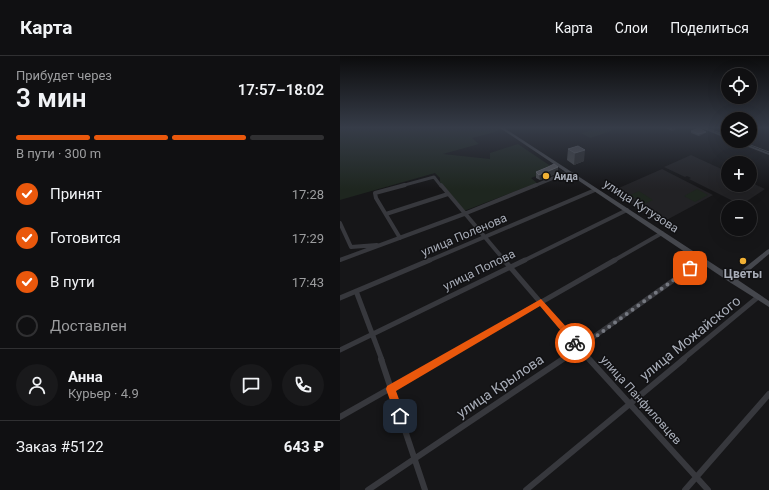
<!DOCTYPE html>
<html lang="ru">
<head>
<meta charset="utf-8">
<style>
  :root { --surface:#101012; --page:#19191b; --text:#f1f3f6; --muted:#9c9d9f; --line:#303032; --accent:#ea580c }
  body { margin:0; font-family:Roboto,sans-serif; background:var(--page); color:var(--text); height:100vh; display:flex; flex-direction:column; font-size:15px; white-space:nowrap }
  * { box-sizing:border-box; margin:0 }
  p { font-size:13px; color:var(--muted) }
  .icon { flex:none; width:22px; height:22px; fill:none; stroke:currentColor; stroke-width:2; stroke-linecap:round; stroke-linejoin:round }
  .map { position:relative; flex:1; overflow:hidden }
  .sheet { display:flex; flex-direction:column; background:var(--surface); width:340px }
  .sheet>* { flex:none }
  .tools { position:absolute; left:381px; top:12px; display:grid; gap:8px }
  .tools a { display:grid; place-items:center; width:36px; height:36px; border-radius:50%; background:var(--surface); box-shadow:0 4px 16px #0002,0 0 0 1px var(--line); font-size:20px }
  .pin { position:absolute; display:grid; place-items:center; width:34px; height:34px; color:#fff; margin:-17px; border-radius:8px; box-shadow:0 2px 6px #0006 }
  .courier { position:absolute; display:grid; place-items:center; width:40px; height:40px; margin:-20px; border:3px solid #ea580c; border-radius:50%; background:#fff; color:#222; box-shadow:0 1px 5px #0007 }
  .headline em { font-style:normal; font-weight:600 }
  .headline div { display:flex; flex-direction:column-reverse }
  .headline { display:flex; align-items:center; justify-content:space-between; height:68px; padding:0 16px }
  h1 { font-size:26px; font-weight:600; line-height:30px }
  .bar { display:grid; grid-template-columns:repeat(4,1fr); gap:6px 4px; align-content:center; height:48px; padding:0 16px }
  .bar i { height:5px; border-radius:3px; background:var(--line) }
  .bar .selected { background:var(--accent) }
  .bar p { grid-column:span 4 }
  .line { display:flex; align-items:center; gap:10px; padding:0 16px; border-top:1px solid var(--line) }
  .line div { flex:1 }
  .round { display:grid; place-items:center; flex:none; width:42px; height:42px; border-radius:21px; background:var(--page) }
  ol { padding:0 16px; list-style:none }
  li { display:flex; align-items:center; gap:12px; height:44px }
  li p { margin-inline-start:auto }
  li .icon { padding:4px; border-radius:50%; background:var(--accent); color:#fff; stroke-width:4 }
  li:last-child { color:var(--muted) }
  li i { width:22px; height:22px; border:2px solid var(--line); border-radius:50% }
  header { display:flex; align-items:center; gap:24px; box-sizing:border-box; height:56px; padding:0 20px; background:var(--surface); border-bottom:1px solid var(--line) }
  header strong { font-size:19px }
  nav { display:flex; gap:22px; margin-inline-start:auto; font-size:14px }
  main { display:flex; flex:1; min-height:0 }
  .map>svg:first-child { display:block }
  .built { fill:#222225 }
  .green { fill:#1e261f }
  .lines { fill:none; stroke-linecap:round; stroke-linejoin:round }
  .street-far3 { stroke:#37383d; stroke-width:3 }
  .street-far2 { stroke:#37383d; stroke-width:4 }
  .street-far1 { stroke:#37383d; stroke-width:5 }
  .street { stroke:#37383d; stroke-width:6 }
  .secondary { fill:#45474d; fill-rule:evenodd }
  .tram { stroke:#4a4c52; stroke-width:1 }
  .wall { fill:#47494d }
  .shaded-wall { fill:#2f3033 }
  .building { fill:#525359; stroke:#5f6168 }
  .route { fill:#ea580c }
  .done { stroke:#757880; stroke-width:4; stroke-dasharray:0 7.2 }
  .poi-dot { fill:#f2b134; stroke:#111113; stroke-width:1.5 }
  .labels { text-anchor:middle; stroke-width:3; stroke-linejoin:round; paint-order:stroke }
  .far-poi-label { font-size:10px; font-weight:bold; fill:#a8adb8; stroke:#111113; text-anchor:start }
  .street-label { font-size:12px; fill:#a8adb8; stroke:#111113 }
  .poi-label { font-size:12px; font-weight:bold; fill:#a8adb8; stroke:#111113 }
  .near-street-label { font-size:14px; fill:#a8adb8; stroke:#111113 }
</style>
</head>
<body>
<header>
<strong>Карта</strong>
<nav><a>Карта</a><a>Слои</a><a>Поделиться</a></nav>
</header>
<main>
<section class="sheet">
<div class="headline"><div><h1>3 мин</h1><p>Прибудет через</p></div><em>17:57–18:02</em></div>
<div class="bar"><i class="selected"></i><i class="selected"></i><i class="selected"></i><i></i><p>В пути · 300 m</p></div>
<ol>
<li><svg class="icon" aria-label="check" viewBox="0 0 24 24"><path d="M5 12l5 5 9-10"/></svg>Принят<p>17:28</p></li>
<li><svg class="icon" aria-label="check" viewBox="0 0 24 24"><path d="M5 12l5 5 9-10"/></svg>Готовится<p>17:29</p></li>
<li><svg class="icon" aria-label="check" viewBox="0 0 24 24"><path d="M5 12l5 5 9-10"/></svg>В пути<p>17:43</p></li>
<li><i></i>Доставлен</li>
</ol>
<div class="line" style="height:72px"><a class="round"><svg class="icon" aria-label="person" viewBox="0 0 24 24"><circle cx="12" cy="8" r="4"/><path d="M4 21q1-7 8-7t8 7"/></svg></a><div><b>Анна</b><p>Курьер · 4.9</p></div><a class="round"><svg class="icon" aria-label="chat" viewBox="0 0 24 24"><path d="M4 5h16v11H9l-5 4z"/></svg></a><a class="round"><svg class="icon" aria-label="phone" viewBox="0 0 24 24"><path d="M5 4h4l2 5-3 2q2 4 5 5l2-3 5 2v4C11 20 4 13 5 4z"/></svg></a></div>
<div class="line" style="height:52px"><div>Заказ #5122</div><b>643 ₽</b></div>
</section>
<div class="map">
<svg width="429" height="434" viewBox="0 0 429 434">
  <rect width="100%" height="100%" fill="#161618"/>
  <path class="built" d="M351,99l37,17v13h22v-3l15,7 -24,16 -52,-26 2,-1 -4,-2 -2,1 -21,-10z
    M322,113l51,26 -52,28 -49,-32z"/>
  <path class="green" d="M0,72h156l3,3 -27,7 7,6 -36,10 47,5v-6l28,-9 37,25 -24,9 6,5 -73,28 -24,-29v-4l-5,-5 -95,27z
    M257,72h23l-30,10 -9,-5z
    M357,133l11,6 -13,7 -11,-6z
    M299,135l14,9 -9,4 -14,-9z"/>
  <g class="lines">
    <path class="street-far3" d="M61,130l33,-9 7,9
      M194,130l34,-14"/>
    <path class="street-far2" d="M101,129l64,76
      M46,158l62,-20
      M0,167l11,24 26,-2
      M60,182l-24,-40 -1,-5 30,-8
      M0,204l124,-46 72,-29
      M88,205l167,-71
      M183,205l104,-51
      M273,205l49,-28"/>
    <path class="street-far1" d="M164,204l86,100
      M16,235l26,69
      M0,242l90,-38
      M0,294l185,-90
      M100,304l175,-100
      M221,304l141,-100
      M342,304l76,-63"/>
    <path class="street" d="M41,303l44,131
      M249,303l119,131
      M0,361l102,-58
      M28,434l195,-131
      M186,434l158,-131
      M345,434l84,-96"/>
    <path class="secondary" d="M164,72l229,149 34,-27 2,-1v5l-31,26 31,21v6l-38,-24 -231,-155z
      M366,72l22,9v2l-27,-11z
      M393,85h5l31,12v2z"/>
    <path class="tram" d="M367,72l21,8
      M400,85l29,11"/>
  </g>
  <path class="wall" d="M326,72h12l-6,3z
    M351,75l15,1 -1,1 -6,3 -8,-3z
    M238,90l6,15 -10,4 -7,-5 1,-11z
    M218,111v6l-18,7 -4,-2v-6z"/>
  <path class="shaded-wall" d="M332,72h6l-6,3z
    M366,76l-1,1 -6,3v-2z
    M245,94l-1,11 -10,4 1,-12z
    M218,111v6l-18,7 -1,-5z"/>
  <path class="building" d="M358,72h1l7,4 -7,2 -8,-3z
    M238,90l7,4 -10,3 -7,-4z
    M214,108l4,3 -19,8 -3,-3 12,-5z"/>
  <linearGradient id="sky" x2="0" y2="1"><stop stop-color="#0c0c0d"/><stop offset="0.54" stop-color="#363c48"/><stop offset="1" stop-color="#363c48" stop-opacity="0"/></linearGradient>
  <rect width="429" height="133" fill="url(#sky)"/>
  <path class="route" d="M201,243l37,41v5h-5l-33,-39 -144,85 9,25 -5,5 -3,-1 -11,-31 1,-3z"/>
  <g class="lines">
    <path class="done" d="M235,287l5,5 110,-80"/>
  </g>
  <g class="poi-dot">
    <circle cx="206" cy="120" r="4"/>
    <circle cx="403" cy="205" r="4"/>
  </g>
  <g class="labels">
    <g class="far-poi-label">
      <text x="214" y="124">Аида</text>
    </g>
    <g class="street-label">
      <text transform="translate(301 150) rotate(33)" y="4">улица Кутузова</text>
      <text transform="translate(124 179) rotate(-23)" y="4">улица Поленова</text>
      <text transform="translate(139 214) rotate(-26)" y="4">улица Попова</text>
      <text transform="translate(301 344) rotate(48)" y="4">улица Панфиловцев</text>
    </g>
    <g class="poi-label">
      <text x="403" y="222">Цветы</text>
    </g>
    <g class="near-street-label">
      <text transform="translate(350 282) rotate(-39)" y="5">улица Можайского</text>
      <text transform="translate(160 330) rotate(-34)" y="5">улица Крылова</text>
    </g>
  </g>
</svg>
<div class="tools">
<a><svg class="icon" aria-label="locate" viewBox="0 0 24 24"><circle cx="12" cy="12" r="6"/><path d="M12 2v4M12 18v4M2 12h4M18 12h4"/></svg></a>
<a><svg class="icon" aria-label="layers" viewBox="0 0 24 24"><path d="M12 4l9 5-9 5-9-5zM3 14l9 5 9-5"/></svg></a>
<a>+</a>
<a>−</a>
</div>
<div class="pin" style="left:350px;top:212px;background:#ea580c"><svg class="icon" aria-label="bag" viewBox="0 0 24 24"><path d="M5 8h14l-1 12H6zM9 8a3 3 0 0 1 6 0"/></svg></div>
<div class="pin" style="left:60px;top:360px;background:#1f2937"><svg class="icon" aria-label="home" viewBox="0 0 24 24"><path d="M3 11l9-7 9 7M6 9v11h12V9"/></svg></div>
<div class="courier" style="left:235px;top:287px"><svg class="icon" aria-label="bike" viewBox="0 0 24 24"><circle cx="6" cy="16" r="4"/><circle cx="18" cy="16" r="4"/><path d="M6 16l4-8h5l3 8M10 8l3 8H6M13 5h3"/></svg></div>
</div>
</main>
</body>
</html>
